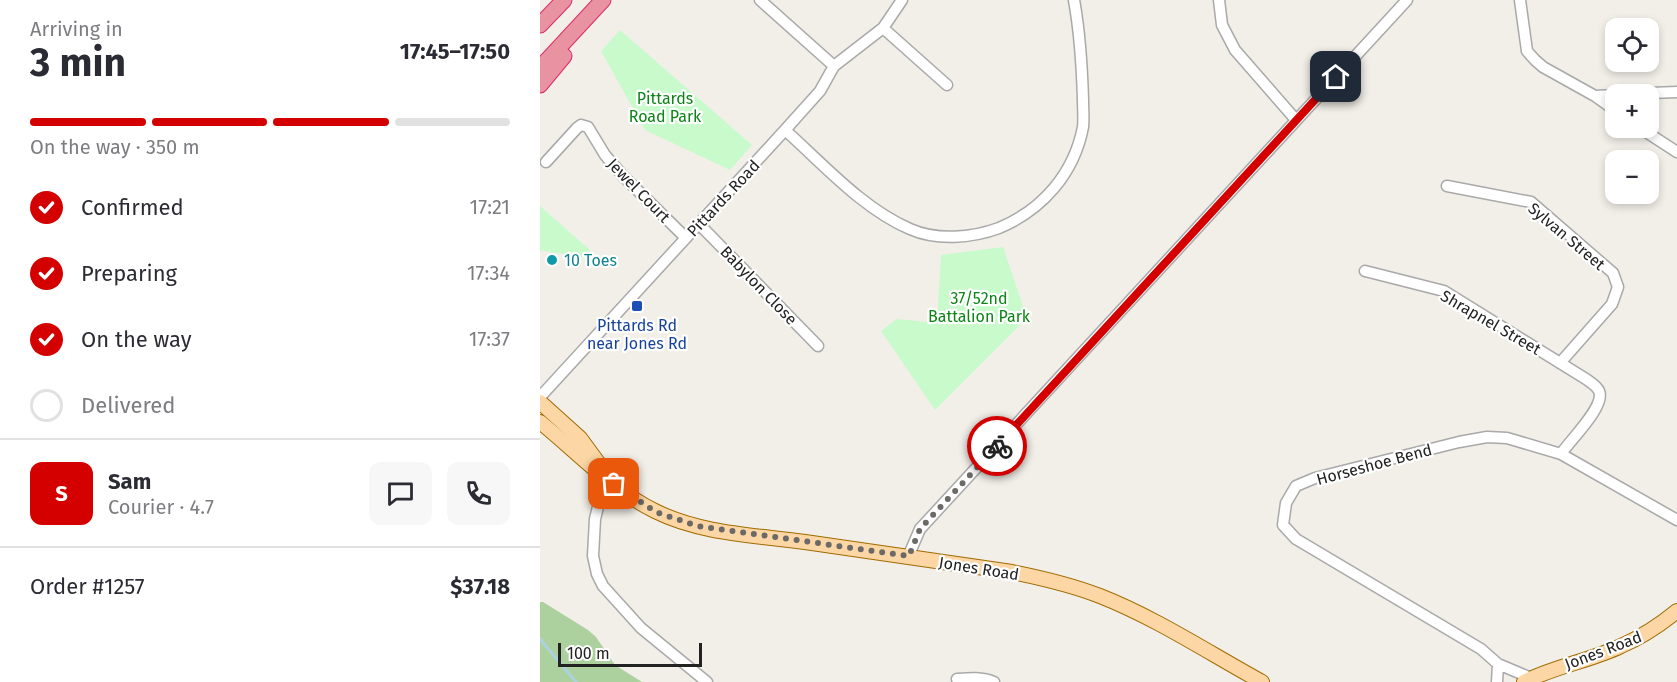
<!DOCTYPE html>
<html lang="en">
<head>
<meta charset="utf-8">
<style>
  :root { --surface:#fff; --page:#f7f7f7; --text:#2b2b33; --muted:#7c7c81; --line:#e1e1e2; --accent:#d40000 }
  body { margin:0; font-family:"Fira Sans",sans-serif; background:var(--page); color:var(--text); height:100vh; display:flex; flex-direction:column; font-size:22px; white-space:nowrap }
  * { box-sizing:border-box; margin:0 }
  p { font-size:20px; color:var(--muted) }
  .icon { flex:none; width:33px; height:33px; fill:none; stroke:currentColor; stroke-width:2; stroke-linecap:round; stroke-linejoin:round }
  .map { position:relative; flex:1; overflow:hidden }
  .panel { display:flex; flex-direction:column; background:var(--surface); width:540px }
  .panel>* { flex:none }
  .buttons { position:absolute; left:1065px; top:18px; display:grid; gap:12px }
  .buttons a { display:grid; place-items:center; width:54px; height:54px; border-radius:12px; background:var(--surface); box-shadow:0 3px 9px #0003; font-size:30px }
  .scale { position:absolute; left:18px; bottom:15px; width:144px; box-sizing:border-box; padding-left:6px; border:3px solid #222; border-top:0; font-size:16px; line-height:21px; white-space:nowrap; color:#222; -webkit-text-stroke:4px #fff; paint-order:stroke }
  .pin { position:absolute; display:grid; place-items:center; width:51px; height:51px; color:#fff; margin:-26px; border-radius:12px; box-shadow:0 3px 9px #0006 }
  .courier { position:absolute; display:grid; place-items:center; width:60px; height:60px; margin:-30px; border:4px solid #d40000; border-radius:50%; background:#fff; color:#222; box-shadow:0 2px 8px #0007 }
  .summary em { font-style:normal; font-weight:700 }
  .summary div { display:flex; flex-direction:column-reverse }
  .summary { display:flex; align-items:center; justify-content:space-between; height:102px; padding:0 30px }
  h1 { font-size:39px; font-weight:700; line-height:45px }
  .bar { display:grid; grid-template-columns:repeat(4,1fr); gap:9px 6px; align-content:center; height:72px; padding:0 30px }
  .bar i { height:8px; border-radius:4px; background:var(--line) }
  .bar .on { background:var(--accent) }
  .bar p { grid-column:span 4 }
  .line { display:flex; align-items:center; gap:15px; padding:0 30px; border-top:2px solid var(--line) }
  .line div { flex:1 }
  .round { display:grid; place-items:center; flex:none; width:63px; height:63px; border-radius:12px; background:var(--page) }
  ol { padding:0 30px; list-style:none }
  li { display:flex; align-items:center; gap:18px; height:66px }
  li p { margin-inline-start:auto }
  li .icon { padding:6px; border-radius:50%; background:var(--accent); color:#fff; stroke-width:4 }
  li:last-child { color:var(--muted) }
  li i { width:33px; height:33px; border:3px solid var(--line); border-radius:50% }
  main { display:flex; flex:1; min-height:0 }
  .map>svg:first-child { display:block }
  .forest { fill:#add19e }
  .park { fill:#c8facc }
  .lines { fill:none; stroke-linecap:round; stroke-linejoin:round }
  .stream { stroke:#aad3df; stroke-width:3 }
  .minor-casing { stroke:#a9a9a9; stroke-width:13 }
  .major-casing { stroke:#a06b00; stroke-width:16 }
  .highway-casing { stroke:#dc2a67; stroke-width:17 }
  .minor { stroke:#fff; stroke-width:10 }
  .major { stroke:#fcd6a4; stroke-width:14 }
  .highway { stroke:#e892a2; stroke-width:15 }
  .done { stroke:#6b6a68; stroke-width:6; stroke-dasharray:0 10.8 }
  .route { stroke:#d40000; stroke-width:8 }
  .culture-dot { fill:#0f9aa8; stroke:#fff; stroke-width:2 }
  .transit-dot { fill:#1a4fb4; stroke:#fff; stroke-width:2 }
  .labels { text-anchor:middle; stroke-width:4.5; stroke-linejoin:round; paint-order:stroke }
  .park-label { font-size:16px; fill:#0c8416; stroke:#fff }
  .street-label { font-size:16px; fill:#222; stroke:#fff }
  .culture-label { font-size:16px; fill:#0d838f; stroke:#fff; text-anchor:start }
  .transit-label { font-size:16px; fill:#164399; stroke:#fff }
</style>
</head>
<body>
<main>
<section class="panel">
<div class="summary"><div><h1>3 min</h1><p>Arriving in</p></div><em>17:45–17:50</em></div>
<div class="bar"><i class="on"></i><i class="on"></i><i class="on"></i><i></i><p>On the way · 350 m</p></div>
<ol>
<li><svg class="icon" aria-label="check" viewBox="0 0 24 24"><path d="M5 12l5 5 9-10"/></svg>Confirmed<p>17:21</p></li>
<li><svg class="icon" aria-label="check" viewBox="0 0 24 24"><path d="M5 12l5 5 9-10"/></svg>Preparing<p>17:34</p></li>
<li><svg class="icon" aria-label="check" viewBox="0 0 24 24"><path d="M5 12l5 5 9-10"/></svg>On the way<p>17:37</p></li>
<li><i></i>Delivered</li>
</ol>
<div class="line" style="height:108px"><b class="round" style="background:var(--accent);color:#fff">S</b><div><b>Sam</b><p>Courier · 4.7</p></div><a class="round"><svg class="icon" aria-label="chat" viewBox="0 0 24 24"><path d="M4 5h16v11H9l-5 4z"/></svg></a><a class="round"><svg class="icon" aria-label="phone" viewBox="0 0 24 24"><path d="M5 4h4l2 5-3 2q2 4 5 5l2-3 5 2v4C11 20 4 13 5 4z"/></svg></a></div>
<div class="line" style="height:78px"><div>Order #1257</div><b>$37.18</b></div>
</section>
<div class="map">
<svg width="1137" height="682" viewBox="0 0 1137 682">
  <rect width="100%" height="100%" fill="#f2efe9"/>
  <path class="forest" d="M0,602h3l45,28 8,7 19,28 27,17h-102z"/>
  <path class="park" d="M80,30l132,115 -22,25 -85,-40 -44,-79z
    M0,206l51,45 -6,7 -45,-8z
    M463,247l24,71 -92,92 -54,-79 15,-12 41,4 4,-68z"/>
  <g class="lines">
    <path class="stream" d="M0,639l36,43"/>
    <defs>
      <path id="minor" d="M220,0l74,66
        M679,0l3,25 13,25 61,70
        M980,0l7,51 8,9 8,7 52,29 21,15
        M343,28l64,57
        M1084,94l53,-2
        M1055,96l21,-1
        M1100,128l37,24
        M245,130c38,34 78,79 125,99 27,12 62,9 89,-1 43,-18 75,-54 84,-101 1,-8 0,-18 0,-27 -1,-34 -3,-67 -9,-100
        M6,162l31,-34 4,-3 7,2 17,28 18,21 63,62
        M907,186l84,16 82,71 5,14 -6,17 -52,59
        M159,224l119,122
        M825,271l79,20 142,88c4,3 11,7 13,12 7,15 -29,49 -38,63
        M0,397l245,-267 35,-39 14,-25 49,-38 19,-28
        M74,484l-15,19 -4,16 -2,37 4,18 6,12 38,42 66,54
        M368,557l12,-28 487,-529
        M991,678l-33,-14 -17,-15 -185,-110 -13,-14 3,-22 10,-17 19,-8 144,-36 28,-5 20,1 54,16 116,66
        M417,679c13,-1 25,-2 37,3
        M957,682l1,-18"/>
      <path id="major" d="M0,402l40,36 22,30
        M0,422c37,30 72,68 115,89 46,23 100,24 150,31 69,10 138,20 207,30 30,6 60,13 88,24 56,22 109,57 162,86
        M984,682c31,-16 66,-21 97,-36 21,-9 39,-21 56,-35"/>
      <path id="highway" d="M0,25l24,-25
        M0,68l63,-68
        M0,85l24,-29"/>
    </defs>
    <use href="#minor" class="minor-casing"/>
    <use href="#major" class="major-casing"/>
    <use href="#highway" class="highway-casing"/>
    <use href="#minor" class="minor"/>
    <use href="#major" class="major"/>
    <use href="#highway" class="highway"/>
  </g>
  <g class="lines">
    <path class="done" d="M74,484l42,28 41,14 212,30 11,-27 77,-83"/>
    <path class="route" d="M457,446l339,-369"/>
  </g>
  <circle class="culture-dot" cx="12" cy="260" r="6"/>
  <rect class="transit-dot" x="91" y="300" width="12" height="12" rx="3"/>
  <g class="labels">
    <g class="park-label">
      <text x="125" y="104">Pittards<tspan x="125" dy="18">Road Park</tspan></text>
      <text x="439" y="304">37/52nd<tspan x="439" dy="18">Battalion Park</tspan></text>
    </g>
    <g class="street-label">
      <text transform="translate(99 190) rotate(46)" y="6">Jewel Court</text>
      <text transform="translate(183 198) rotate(-47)" y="6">Pittards Road</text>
      <text transform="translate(1027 236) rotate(40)" y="6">Sylvan Street</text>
      <text transform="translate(219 285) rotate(46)" y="6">Babylon Close</text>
      <text transform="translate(951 322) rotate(30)" y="6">Shrapnel Street</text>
      <text transform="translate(834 464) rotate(-15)" y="6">Horseshoe Bend</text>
      <text transform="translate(439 568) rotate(9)" y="6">Jones Road</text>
      <text transform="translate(1063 650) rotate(-21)" y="6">Jones Road</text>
    </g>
    <g class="culture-label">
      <text x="24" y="266">10 Toes</text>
    </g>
    <g class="transit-label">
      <text x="97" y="331">Pittards Rd<tspan x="97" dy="18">near Jones Rd</tspan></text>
    </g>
  </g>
</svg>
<div class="buttons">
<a><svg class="icon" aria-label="locate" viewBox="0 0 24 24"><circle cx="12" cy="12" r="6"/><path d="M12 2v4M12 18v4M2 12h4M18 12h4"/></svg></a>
<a>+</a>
<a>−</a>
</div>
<div class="scale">100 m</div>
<div class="pin" style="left:74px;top:484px;background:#ea580c"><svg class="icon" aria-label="bag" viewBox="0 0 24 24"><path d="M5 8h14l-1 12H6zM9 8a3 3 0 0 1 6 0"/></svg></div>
<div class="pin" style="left:796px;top:77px;background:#1f2937"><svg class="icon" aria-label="home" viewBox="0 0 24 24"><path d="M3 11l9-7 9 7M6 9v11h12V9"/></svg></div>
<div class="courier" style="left:457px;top:446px"><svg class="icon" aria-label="bike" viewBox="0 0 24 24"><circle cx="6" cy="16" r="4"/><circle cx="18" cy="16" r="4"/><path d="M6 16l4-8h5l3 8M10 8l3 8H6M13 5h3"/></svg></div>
</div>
</main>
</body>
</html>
